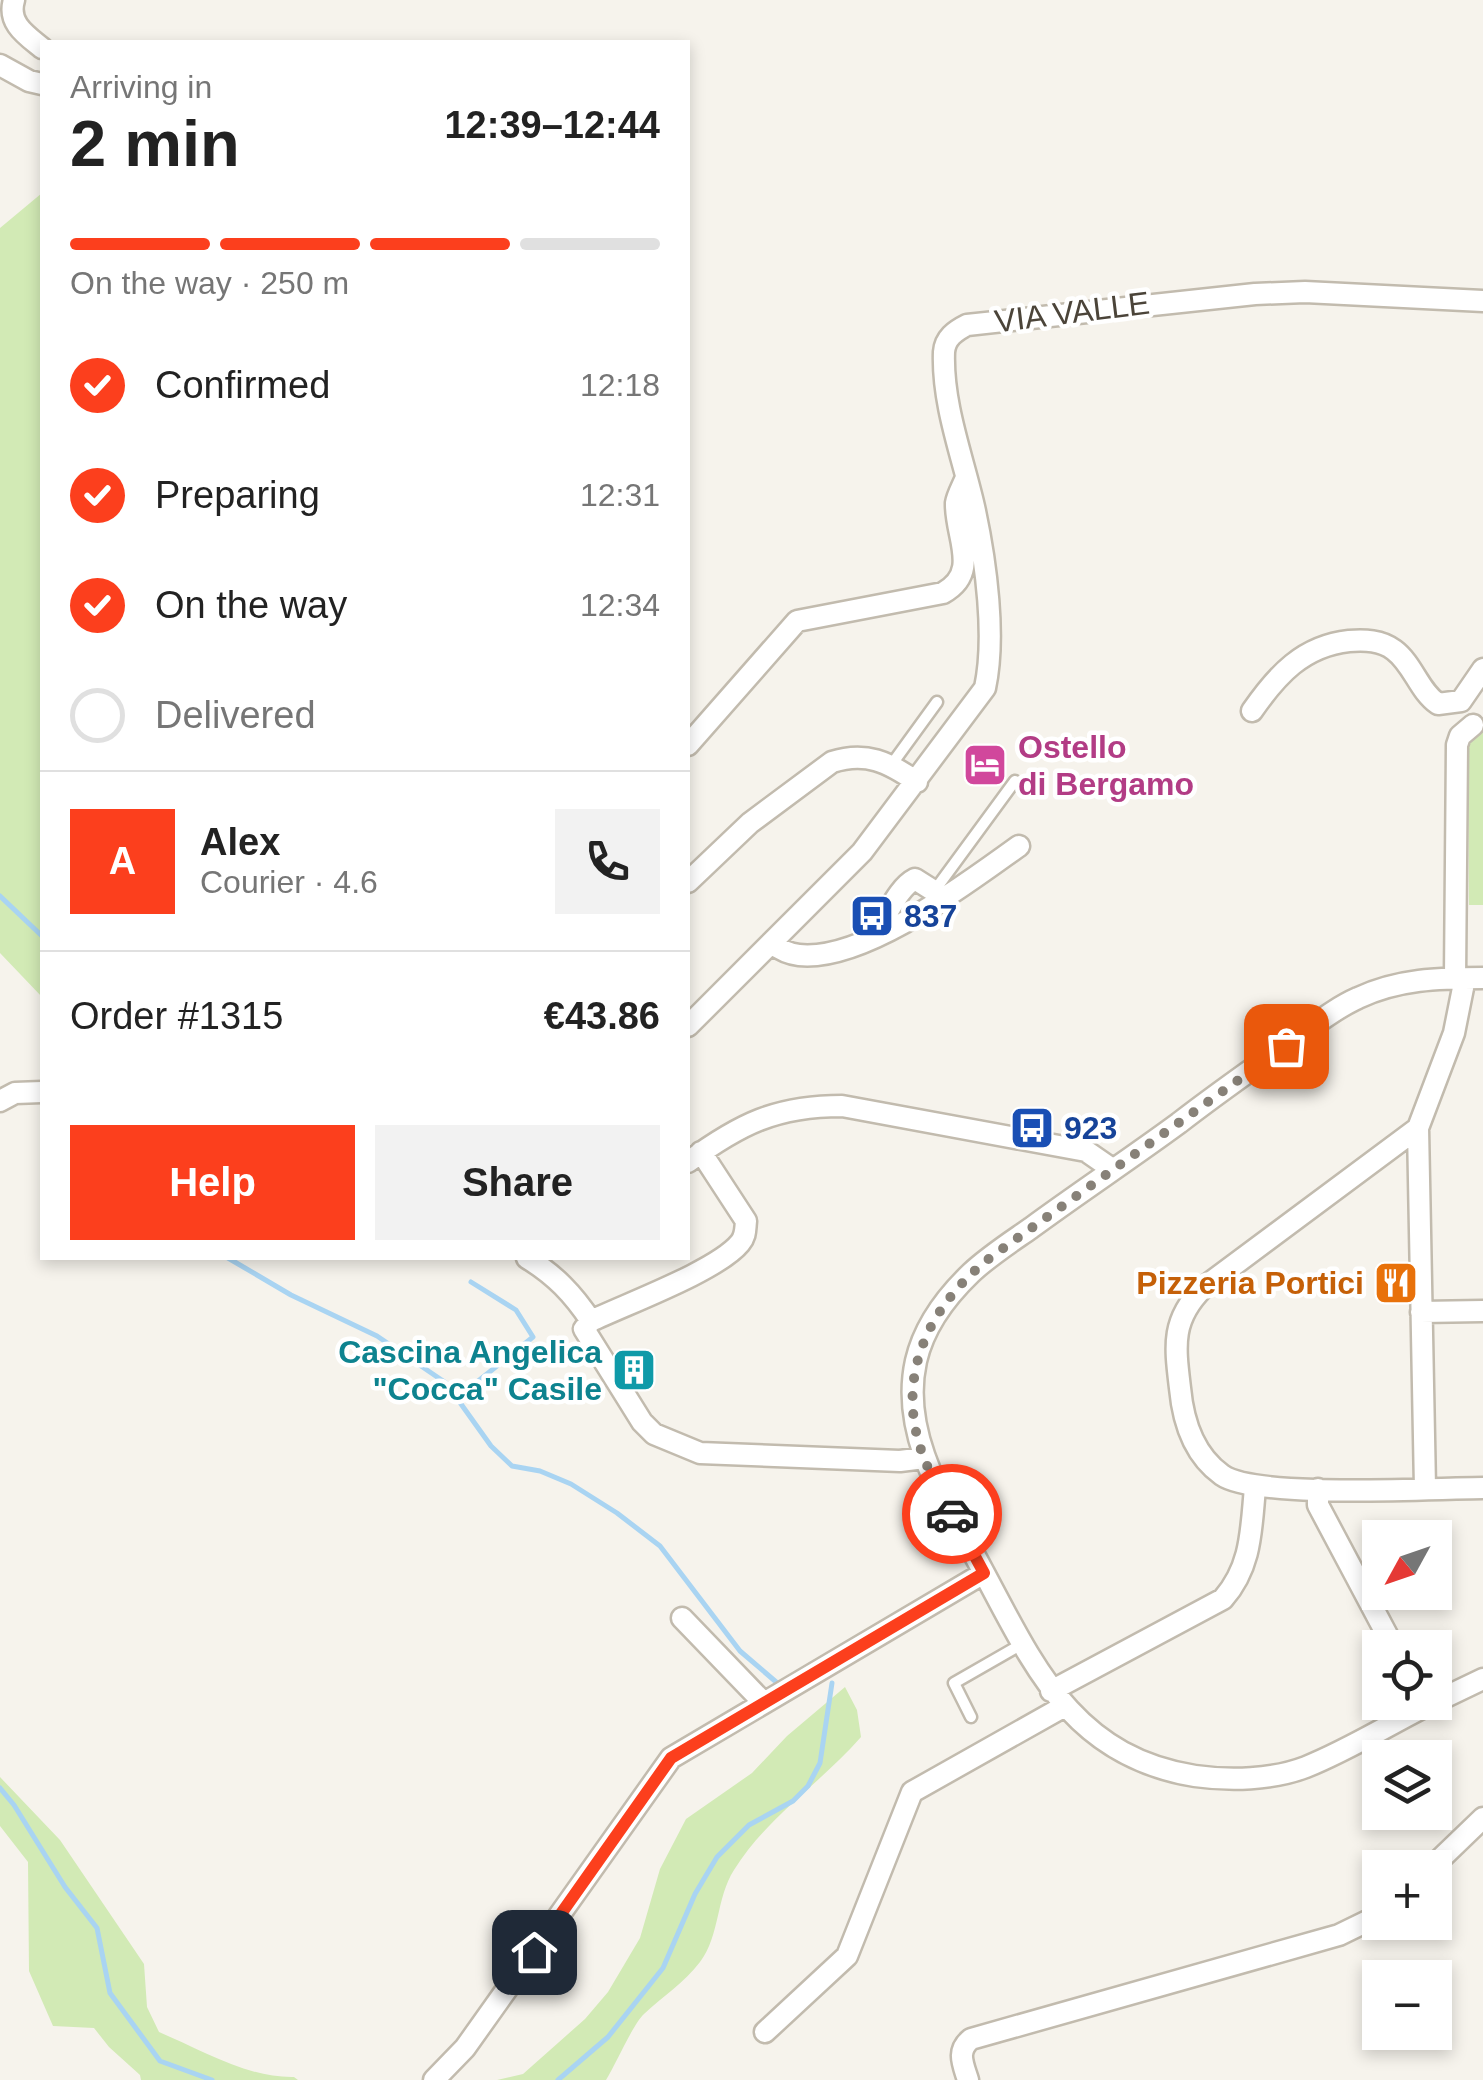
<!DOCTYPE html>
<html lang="en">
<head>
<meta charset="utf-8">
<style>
  :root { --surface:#fff; --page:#f2f2f2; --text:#222; --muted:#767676; --line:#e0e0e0; --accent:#fc3f1d }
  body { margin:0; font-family:Helvetica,sans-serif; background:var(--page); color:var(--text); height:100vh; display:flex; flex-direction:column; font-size:38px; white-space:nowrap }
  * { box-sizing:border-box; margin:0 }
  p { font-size:32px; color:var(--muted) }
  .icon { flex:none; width:55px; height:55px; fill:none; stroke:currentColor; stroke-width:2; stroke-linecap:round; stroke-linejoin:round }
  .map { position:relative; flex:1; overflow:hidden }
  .sheet { position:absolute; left:40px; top:40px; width:650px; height:1220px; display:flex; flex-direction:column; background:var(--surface); border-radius:0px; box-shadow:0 5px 15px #0003 }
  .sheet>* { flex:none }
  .needle { width:65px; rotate:230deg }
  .tools { position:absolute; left:1362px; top:1520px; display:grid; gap:20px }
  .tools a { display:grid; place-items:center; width:90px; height:90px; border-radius:0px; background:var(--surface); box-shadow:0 5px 15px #0003; font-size:50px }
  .pin { position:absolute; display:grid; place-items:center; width:85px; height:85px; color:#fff; margin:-42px; border-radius:20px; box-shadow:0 5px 15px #0006 }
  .courier { position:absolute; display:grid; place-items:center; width:100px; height:100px; margin:-50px; border:8px solid #fc3f1d; border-radius:50%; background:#fff; color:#222; box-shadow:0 2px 12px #0007 }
  .headline em { font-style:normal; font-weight:600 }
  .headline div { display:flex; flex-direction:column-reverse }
  .headline { display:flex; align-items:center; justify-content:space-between; height:170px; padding:0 30px }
  h1 { font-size:65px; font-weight:600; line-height:75px }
  .bar { display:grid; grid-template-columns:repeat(4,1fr); gap:15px 10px; align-content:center; height:120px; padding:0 30px }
  .bar i { height:12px; border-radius:8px; background:var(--line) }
  .bar .selected { background:var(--accent) }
  .bar p { grid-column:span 4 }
  .line { display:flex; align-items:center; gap:25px; padding:0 30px; border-top:2px solid var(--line) }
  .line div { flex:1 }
  .round { display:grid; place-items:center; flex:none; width:105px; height:105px; border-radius:0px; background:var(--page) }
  ol { padding:0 30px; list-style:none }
  li { display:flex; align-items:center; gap:30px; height:110px }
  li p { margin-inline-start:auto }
  li .icon { padding:10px; border-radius:50%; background:var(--accent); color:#fff; stroke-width:4 }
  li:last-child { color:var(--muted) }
  li i { width:55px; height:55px; border:5px solid var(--line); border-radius:50% }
  .action { display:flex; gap:20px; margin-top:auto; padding:20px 30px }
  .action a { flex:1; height:115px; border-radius:0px; background:var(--accent); color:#fff; font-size:40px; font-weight:600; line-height:115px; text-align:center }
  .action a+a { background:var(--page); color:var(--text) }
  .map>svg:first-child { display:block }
  .green { fill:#d2eab5 }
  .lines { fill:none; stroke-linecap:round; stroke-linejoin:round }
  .stream { stroke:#a9d4f2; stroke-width:5 }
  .lane-casing { stroke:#c2bbae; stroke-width:15 }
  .street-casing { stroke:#c2bbae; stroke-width:25 }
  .lane { stroke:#fff; stroke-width:10 }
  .street { stroke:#fff; stroke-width:20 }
  .done { stroke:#878178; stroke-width:10; stroke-dasharray:0 18 }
  .route { stroke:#fc3f1d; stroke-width:12 }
  .labels { text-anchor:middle; stroke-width:9; stroke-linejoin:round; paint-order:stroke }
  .street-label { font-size:32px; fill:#4b4439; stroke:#fff }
  .hotel-label { font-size:32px; font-weight:bold; fill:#b23c85; stroke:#fff; text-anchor:start }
  .transit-label { font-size:32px; font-weight:bold; fill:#164399; stroke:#fff; text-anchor:start }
  .food-label { font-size:32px; font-weight:bold; fill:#c56008; stroke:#fff; text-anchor:end }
  .culture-label { font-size:32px; font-weight:bold; fill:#0d838f; stroke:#fff; text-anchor:end }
</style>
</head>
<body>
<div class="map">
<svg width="1483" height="2080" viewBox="0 0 1483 2080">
  <rect width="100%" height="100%" fill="#f6f3ec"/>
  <path class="green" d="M42,193v804l-42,-44v-725z
    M1468,732h15v173h-14z
    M845,1687l12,23 4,27c-40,46 -94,80 -127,133 -18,28 -14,66 -34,92 -16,21 -37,34 -56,52 -11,10 -28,50 -38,66h-109l26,-6 62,-55 23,-27 32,-54 20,-69 26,-50 66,-46 35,-37z
    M0,1777l60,63 84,124 3,43 12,25c43,18 88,46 135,45l4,3h-157l-1,-5 -31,-28 -15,-19 -41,-2 -24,-55 -1,-109 -28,-36z"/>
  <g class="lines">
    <path class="stream" d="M0,896l42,40
      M228,1258l63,37 86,41 69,47 45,63 21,20 28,5 31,13 46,29 43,33 80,105 42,36
      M457,1398l76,-61 -17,-27 -45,-28
      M0,1788l14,17 51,82 32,41 13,65 50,68 52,19
      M558,2080l50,-43 55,-69 32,-74 22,-37 32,-32 44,-24 15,-15 12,-23 12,-80"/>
    <defs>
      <path id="lane" d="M892,764l45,-62
        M935,890l80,-109
        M971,1717l-17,-34 68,-39"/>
      <path id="street" d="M14,0c-7,23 12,35 28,48
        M0,65l29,16 13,3
        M1252,711c25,-36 51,-65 97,-70 16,-1 32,-1 45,9 19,14 25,41 44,54l23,-3 22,-32
        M688,745l109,-124 146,-28c38,-21 12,-56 13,-90 1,-7 6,-16 9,-23
        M688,882l62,-59 82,-61c34,-11 56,0 85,20
        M872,936c14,-17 25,-48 43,-57l30,19
        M771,943c8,6 18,11 28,12 65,7 168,-72 220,-109
        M1455,978l2,-233 3,-9 13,-11
        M688,1026l174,-174 123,-164c11,-51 1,-125 -10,-177 -11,-51 -33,-105 -31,-159 1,-14 11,-21 23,-27l288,-31 50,-2 178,9
        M0,1101l15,-8 27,-1
        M1418,1128l-215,160c-32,32 -28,58 -23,100 3,33 14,67 42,87 34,24 211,13 261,13
        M701,1152l45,69c-1,9 0,15 -6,22 -23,28 -114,61 -149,78l-7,8 58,93 12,12 46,19 200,8 24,-3
        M688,1162c52,-38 88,-56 154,-56l244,45 26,18
        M527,1258c28,17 46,36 64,63
        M1421,1312l62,-1
        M1425,1488l-7,-360 36,-95 11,-55
        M1318,1489v16l76,143
        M682,1618l81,84
        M1051,1691l172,-92c29,-33 28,-70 32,-111
        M1434,1702c-43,21 -83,47 -128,65 -34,13 -76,14 -111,9 -127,-20 -164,-117 -219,-218 -33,-59 -76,-125 -60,-197 8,-35 30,-64 55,-88 18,-17 40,-31 60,-45 49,-36 99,-69 148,-105 36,-28 73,-54 110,-80 22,-15 44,-34 69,-45 40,-19 81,-20 125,-20
        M1435,1702l48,-23
        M1431,1868l52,-50
        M765,2032l82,-76 65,-164 151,-85
        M434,2080l31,-32 206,-290 313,-185
        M968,2080c-5,-16 -12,-29 3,-41l368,-104 41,-20"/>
    </defs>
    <use href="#lane" class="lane-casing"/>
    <use href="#street" class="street-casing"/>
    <use href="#lane" class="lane"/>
    <use href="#street" class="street"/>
  </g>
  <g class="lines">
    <path class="done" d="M952,1514c-9,-18 -21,-37 -28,-56 -31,-79 4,-152 67,-201l295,-211"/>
    <path class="route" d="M534,1952l137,-194 313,-185 -32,-59"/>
  </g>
  <defs>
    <symbol id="hotel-square" viewBox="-11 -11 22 22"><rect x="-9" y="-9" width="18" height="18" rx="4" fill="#d1479c" stroke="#fff"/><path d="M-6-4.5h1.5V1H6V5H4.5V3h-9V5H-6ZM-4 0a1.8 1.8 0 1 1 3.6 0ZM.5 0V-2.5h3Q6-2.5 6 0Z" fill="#fff"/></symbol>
    <symbol id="bus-square" viewBox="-11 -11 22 22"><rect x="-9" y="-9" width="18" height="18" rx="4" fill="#1a4fb4" stroke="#fff"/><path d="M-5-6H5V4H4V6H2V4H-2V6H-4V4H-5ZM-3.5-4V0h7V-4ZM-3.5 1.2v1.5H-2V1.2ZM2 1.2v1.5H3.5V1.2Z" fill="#fff"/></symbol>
    <symbol id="restaurant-square" viewBox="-11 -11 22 22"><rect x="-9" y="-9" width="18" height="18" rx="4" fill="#e8710a" stroke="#fff"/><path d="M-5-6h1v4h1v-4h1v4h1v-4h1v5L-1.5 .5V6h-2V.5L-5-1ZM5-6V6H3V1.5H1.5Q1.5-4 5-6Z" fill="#fff"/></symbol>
    <symbol id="building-square" viewBox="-11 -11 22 22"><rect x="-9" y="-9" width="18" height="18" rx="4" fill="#0f9aa8" stroke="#fff"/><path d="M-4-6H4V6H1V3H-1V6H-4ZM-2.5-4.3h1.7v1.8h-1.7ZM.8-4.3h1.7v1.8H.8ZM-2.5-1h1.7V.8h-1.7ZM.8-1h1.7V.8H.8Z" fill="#fff"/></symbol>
  </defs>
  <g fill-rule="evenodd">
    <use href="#hotel-square" x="960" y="740" width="50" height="50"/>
    <use href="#bus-square" x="847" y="891" width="50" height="50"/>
    <use href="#bus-square" x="1007" y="1103" width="50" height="50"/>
    <use href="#restaurant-square" x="1371" y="1258" width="50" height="50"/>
    <use href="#building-square" x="609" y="1345" width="50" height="50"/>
  </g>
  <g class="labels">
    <g class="street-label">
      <text transform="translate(1072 312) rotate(-7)" y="11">VIA VALLE</text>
    </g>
    <g class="hotel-label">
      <text x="1018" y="758">Ostello<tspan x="1018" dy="37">di Bergamo</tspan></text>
    </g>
    <g class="transit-label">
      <text x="904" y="927">837</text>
      <text x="1064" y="1139">923</text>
    </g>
    <g class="food-label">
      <text x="1364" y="1294">Pizzeria Portici</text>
    </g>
    <g class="culture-label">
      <text x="602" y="1363">Cascina Angelica<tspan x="602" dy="37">"Cocca" Casile</tspan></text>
    </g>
  </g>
</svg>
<div class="tools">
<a><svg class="needle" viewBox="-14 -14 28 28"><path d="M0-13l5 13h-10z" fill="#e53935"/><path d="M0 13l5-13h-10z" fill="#767676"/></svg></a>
<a><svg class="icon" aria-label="locate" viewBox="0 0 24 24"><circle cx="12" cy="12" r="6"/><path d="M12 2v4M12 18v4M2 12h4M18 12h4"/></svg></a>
<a><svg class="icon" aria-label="layers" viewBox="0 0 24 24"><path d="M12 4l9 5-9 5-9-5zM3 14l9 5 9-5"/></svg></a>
<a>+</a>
<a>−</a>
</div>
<div class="pin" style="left:1286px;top:1046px;background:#ea580c"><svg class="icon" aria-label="bag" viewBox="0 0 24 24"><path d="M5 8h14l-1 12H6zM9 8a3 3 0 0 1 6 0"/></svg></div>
<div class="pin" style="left:534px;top:1952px;background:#1f2937"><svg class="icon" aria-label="home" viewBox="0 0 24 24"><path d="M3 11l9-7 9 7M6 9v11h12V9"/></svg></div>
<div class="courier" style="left:952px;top:1514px"><svg class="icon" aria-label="car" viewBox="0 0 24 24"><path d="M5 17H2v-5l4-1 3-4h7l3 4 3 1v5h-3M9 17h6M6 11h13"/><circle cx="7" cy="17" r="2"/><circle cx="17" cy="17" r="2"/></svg></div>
<section class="sheet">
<div class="headline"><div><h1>2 min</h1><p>Arriving in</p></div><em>12:39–12:44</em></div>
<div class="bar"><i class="selected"></i><i class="selected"></i><i class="selected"></i><i></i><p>On the way · 250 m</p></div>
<ol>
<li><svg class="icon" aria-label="check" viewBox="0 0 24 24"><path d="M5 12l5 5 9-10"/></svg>Confirmed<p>12:18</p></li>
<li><svg class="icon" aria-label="check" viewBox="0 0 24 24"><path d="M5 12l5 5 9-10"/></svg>Preparing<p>12:31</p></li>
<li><svg class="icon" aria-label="check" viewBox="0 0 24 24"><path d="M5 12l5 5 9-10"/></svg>On the way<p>12:34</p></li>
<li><i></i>Delivered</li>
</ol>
<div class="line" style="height:180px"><b class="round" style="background:var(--accent);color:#fff">A</b><div><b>Alex</b><p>Courier · 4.6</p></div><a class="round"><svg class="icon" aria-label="phone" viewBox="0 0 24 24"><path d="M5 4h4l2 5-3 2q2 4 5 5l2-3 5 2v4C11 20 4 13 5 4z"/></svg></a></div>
<div class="line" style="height:130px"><div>Order #1315</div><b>€43.86</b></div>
<div class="action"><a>Help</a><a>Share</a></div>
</section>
</div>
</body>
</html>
